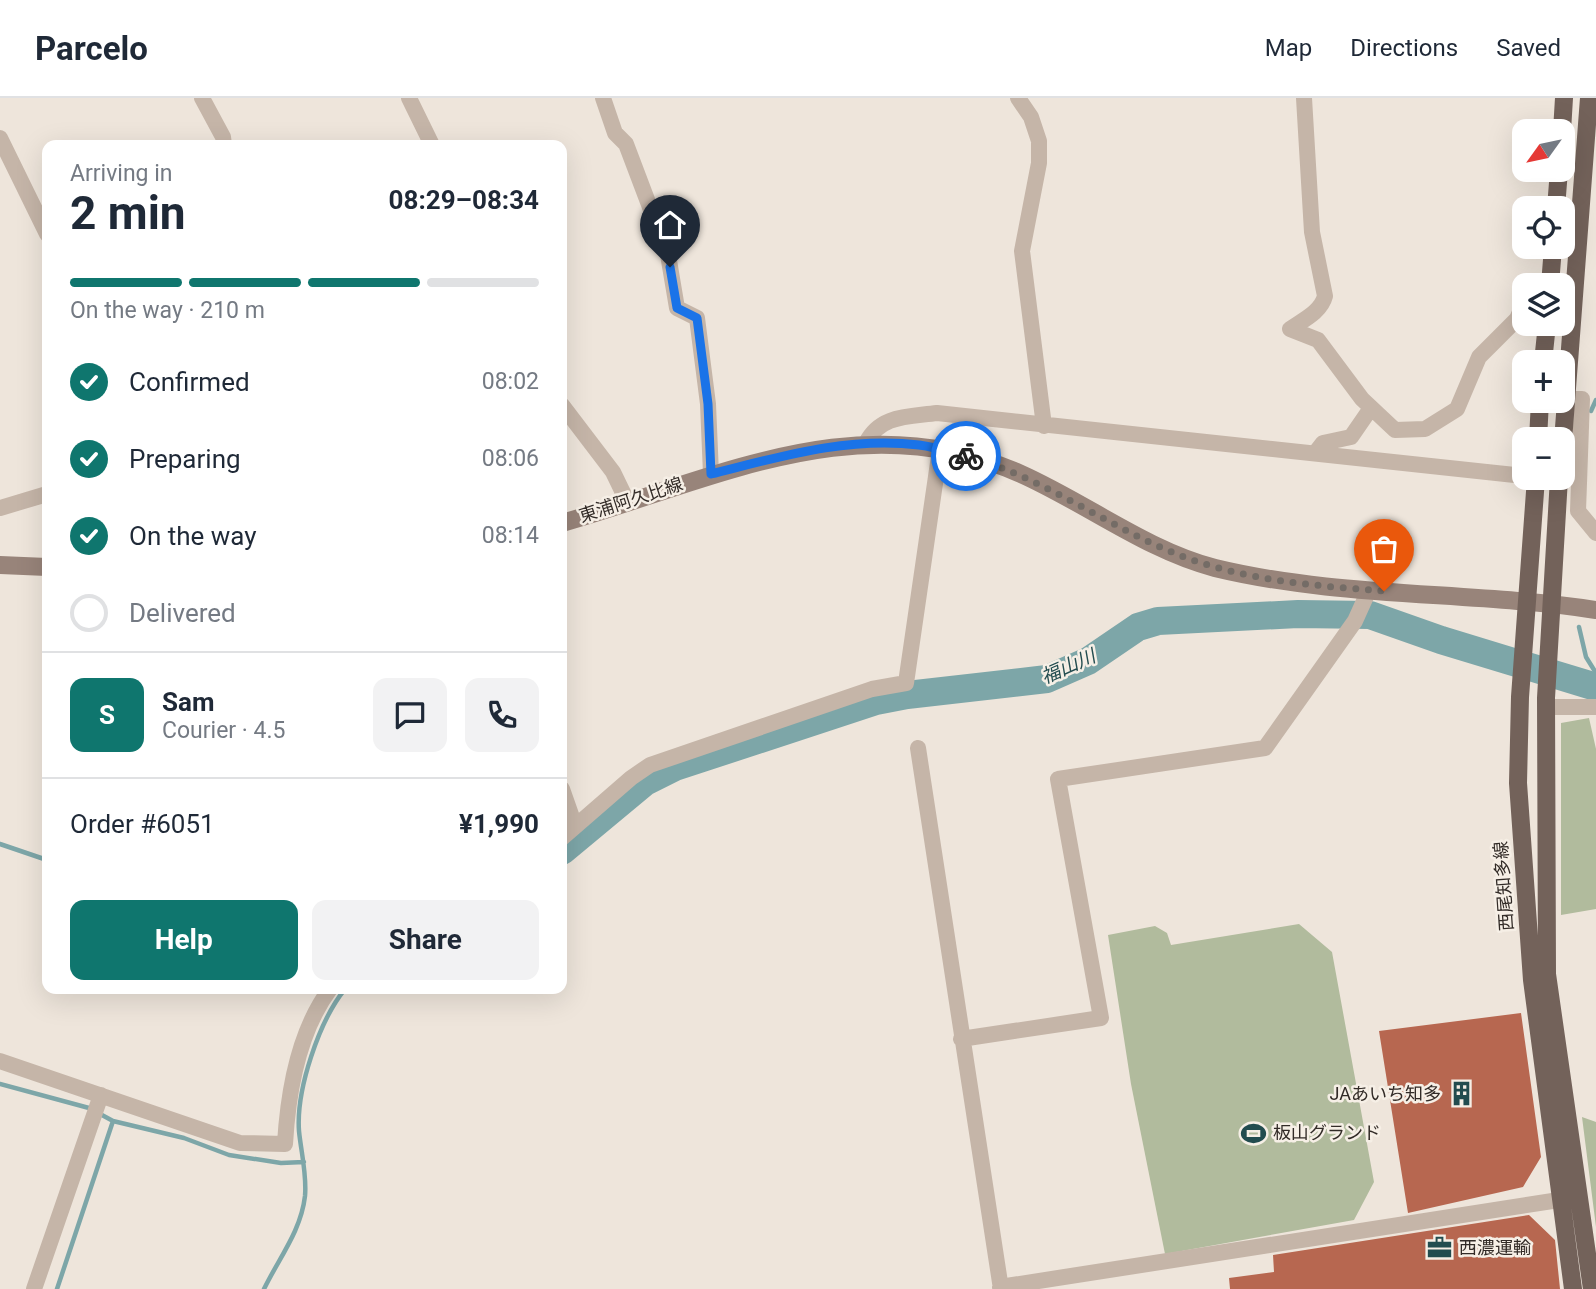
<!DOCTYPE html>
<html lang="en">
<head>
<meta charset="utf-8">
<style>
  :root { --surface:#fff; --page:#f2f2f3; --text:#1f2937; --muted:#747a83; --line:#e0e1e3; --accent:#0f766e }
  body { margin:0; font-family:Roboto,"Noto Sans JP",sans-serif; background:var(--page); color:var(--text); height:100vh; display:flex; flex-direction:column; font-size:26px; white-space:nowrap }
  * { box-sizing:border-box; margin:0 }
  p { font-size:23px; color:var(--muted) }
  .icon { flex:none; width:38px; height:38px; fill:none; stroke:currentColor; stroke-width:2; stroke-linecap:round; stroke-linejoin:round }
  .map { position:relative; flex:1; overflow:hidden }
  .side { position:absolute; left:42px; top:42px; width:525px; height:854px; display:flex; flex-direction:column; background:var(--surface); border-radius:14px; box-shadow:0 7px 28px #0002 }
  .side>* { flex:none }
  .needle { width:46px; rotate:237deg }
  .fabs { position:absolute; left:1512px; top:21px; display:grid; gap:14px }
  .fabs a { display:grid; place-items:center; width:63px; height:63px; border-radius:14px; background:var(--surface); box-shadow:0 7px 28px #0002; font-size:35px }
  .pin { position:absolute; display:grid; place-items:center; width:60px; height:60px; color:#fff; margin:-72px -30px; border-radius:50% 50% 50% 0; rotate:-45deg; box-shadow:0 0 7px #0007 }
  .pin .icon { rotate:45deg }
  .courier { position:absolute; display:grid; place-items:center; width:70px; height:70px; margin:-35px; border:5px solid #1a73e8; border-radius:50%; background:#fff; color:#222; box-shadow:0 2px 9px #0007 }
  .headline em { font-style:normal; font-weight:700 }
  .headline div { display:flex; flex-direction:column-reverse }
  .headline { display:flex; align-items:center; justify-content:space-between; height:119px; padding:0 28px }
  h1 { font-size:46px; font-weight:700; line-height:52px }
  .bar { display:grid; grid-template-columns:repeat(4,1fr); gap:10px 7px; align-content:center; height:84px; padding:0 28px }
  .bar i { height:9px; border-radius:5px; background:var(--line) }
  .bar .on { background:var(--accent) }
  .bar p { grid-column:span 4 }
  .line { display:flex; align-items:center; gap:18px; padding:0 28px; border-top:2px solid var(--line) }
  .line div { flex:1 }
  .round { display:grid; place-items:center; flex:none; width:74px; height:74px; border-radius:14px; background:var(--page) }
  ol { padding:0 28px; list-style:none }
  li { display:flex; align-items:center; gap:21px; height:77px }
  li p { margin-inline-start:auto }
  li .icon { padding:7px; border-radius:50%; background:var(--accent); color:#fff; stroke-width:4 }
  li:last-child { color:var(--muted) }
  li i { width:38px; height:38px; border:4px solid var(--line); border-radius:50% }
  .action { display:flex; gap:14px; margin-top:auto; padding:14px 28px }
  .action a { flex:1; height:80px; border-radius:14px; background:var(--accent); color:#fff; font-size:28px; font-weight:700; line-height:80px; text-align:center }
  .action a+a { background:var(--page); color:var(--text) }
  header { display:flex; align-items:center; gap:42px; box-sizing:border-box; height:98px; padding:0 35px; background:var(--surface); border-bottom:2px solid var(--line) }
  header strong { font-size:33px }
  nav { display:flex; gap:38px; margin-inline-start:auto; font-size:24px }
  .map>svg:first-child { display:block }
  .green { fill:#b1bb9d }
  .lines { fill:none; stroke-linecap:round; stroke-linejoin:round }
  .stream { stroke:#7da6a8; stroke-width:4.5 }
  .river { stroke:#7da6a8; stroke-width:28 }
  .building { fill:#b76750 }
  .street { stroke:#c5b5a8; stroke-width:16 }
  .secondary { stroke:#98847a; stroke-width:18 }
  .primary { stroke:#73625a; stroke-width:18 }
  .done { stroke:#746c66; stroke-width:7; stroke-dasharray:0 12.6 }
  .route { stroke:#1a73e8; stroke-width:9 }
  .labels { text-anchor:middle; stroke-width:5; stroke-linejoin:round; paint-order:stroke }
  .street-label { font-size:18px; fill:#322b27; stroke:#f6efe6 }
  .poi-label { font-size:18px; fill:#322b27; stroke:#f6efe6; text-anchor:start }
  .water-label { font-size:19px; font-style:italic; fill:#224c4f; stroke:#f6efe6 }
</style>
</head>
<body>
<header>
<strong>Parcelo</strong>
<nav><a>Map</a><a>Directions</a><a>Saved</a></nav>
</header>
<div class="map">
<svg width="1596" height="1191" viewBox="0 0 1596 1191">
  <rect width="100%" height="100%" fill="#eee5db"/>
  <path class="green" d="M1589,620l7,31v160l-35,6v-192z
    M1299,826l33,28 42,230 -20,38 -189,34 -34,-170 -23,-149 47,-9 12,7 4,12z
    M1582,1019l14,5v105z"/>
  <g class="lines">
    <path class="stream" d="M1591,313l5,-11
      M1579,529l7,30 10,16
      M0,746l47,16
      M0,986l89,24 24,13
      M57,1191l56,-168 71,17 45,17 52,8 23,-1
      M264,1191c15,-31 37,-58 41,-93 2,-22 -4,-44 -6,-65 -3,-41 20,-110 46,-142"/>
    <path class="river" d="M562,753l83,-69 30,-15 201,-66 31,-6 140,-16 41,-18 50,-34 20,-6 140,-7 72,1 71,25 155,47"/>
  </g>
  <path class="building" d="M1521,915l20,144 -18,30 -115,26 -29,-182z
    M1529,1117l26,25 5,49h-330l-1,-11 45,-6 -1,-17z"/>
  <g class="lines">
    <path class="street" d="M202,0l21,39 1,8
      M409,0l23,47
      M603,0l12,35 11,11 28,74 9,7 14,83 20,10 11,86 3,70
      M1018,0l13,19 8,24v22l-17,88 22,175
      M1304,0l8,134 13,64c-4,16 -22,24 -35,33l28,11 44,59 33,31 30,-1 32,-20 22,-52 38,-38 7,-16
      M0,40l47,96
      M1567,301h15l-4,112 18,22
      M562,307l51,67 14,29
      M866,345c14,-28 41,-26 71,-30l587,63
      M1316,354l7,-9 28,-6 20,-29
      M0,410l47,-14
      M1546,609h50
      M918,650l83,541
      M562,691l13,37
      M562,740l69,-60 19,-13 222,-76 34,-6 34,-234
      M961,941l140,-21 -43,-239 207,-31 90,-127 14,-31
      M0,963l240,82 45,1c3,-52 13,-112 45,-155
      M1000,1189l572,-89
      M34,1191l67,-194"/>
    <path class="secondary" d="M562,425c154,-44 299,-121 459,-49 65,29 125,76 194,94 124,30 255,23 381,42
      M0,467l47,2"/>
    <path class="primary" d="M1562,33l2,-33
      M1556,110l3,-38
      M1550,187l3,-38
      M1543,264l4,-38
      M1538,341l2,-38
      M1563,343l26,-343
      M1536,380l-16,219 -2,86 14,197 41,309
      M1559,380l-13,220 1,276 45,315"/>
  </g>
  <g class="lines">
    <path class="done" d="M966,358c77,21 140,70 213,99 63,25 137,31 205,36"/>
    <path class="route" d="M670,169l7,41 20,10 11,86 3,70c68,-17 137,-38 208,-29 16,2 32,7 47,11"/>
  </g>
  <defs>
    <symbol id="building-bare" viewBox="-9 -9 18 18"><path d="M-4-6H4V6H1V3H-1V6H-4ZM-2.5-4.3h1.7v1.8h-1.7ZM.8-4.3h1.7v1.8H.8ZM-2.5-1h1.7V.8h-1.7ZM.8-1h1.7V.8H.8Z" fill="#224c4f" stroke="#f6efe6" stroke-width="2.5" paint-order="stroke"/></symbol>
    <symbol id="stadium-bare" viewBox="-9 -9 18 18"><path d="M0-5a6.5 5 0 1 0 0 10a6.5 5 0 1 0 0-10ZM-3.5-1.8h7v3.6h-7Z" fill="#224c4f" stroke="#f6efe6" stroke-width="2.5" paint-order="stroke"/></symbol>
    <symbol id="office-bare" viewBox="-9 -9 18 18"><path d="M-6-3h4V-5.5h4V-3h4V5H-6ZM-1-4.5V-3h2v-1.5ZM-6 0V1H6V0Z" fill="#224c4f" stroke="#f6efe6" stroke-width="2.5" paint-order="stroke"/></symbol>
  </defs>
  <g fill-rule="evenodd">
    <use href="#building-bare" x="1444" y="978" width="35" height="35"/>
    <use href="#stadium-bare" x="1236" y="1018" width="35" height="35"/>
    <use href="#office-bare" x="1422" y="1132" width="35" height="35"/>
  </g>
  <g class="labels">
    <g class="street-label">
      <text transform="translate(631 402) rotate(-18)" y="6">東浦阿久比線</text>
      <text transform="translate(1504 788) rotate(-94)" y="6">西尾知多線</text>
    </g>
    <g class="poi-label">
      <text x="1441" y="1002" text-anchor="end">JAあいち知多</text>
      <text x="1273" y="1041">板山グランド</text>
      <text x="1459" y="1156">西濃運輸</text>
    </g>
    <g class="water-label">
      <text transform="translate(1068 568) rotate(-24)" y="7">福山川</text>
    </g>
  </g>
</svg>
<div class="fabs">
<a><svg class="needle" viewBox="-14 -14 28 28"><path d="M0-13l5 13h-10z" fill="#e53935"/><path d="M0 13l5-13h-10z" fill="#747a83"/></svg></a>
<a><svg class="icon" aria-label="locate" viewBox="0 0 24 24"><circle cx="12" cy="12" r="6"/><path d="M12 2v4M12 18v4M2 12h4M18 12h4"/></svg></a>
<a><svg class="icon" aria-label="layers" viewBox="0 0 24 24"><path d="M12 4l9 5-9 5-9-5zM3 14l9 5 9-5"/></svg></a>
<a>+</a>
<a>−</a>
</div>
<div class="pin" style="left:1384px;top:493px;background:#ea580c"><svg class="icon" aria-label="bag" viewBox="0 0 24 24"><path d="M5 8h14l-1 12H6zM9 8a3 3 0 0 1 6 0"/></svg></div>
<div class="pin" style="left:670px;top:169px;background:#1f2937"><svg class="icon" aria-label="home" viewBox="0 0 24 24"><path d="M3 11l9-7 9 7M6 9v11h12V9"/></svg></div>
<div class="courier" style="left:966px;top:358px"><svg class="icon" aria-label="bike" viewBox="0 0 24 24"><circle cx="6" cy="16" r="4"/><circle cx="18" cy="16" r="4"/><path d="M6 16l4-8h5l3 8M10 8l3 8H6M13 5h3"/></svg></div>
<section class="side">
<div class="headline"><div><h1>2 min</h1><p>Arriving in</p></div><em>08:29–08:34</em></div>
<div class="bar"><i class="on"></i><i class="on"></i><i class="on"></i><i></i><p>On the way · 210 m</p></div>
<ol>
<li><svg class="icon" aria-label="check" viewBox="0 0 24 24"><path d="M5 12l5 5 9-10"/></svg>Confirmed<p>08:02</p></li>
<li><svg class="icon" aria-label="check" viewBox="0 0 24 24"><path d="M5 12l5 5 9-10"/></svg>Preparing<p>08:06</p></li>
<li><svg class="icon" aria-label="check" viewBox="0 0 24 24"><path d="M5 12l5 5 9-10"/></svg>On the way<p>08:14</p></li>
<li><i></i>Delivered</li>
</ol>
<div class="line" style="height:126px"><b class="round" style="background:var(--accent);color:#fff">S</b><div><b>Sam</b><p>Courier · 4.5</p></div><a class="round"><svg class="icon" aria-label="chat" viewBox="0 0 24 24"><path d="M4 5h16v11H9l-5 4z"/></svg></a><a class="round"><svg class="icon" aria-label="phone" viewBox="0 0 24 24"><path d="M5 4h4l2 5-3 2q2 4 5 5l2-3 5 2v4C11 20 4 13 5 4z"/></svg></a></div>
<div class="line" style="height:91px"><div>Order #6051</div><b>¥1,990</b></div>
<div class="action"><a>Help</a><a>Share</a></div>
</section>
</div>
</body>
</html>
